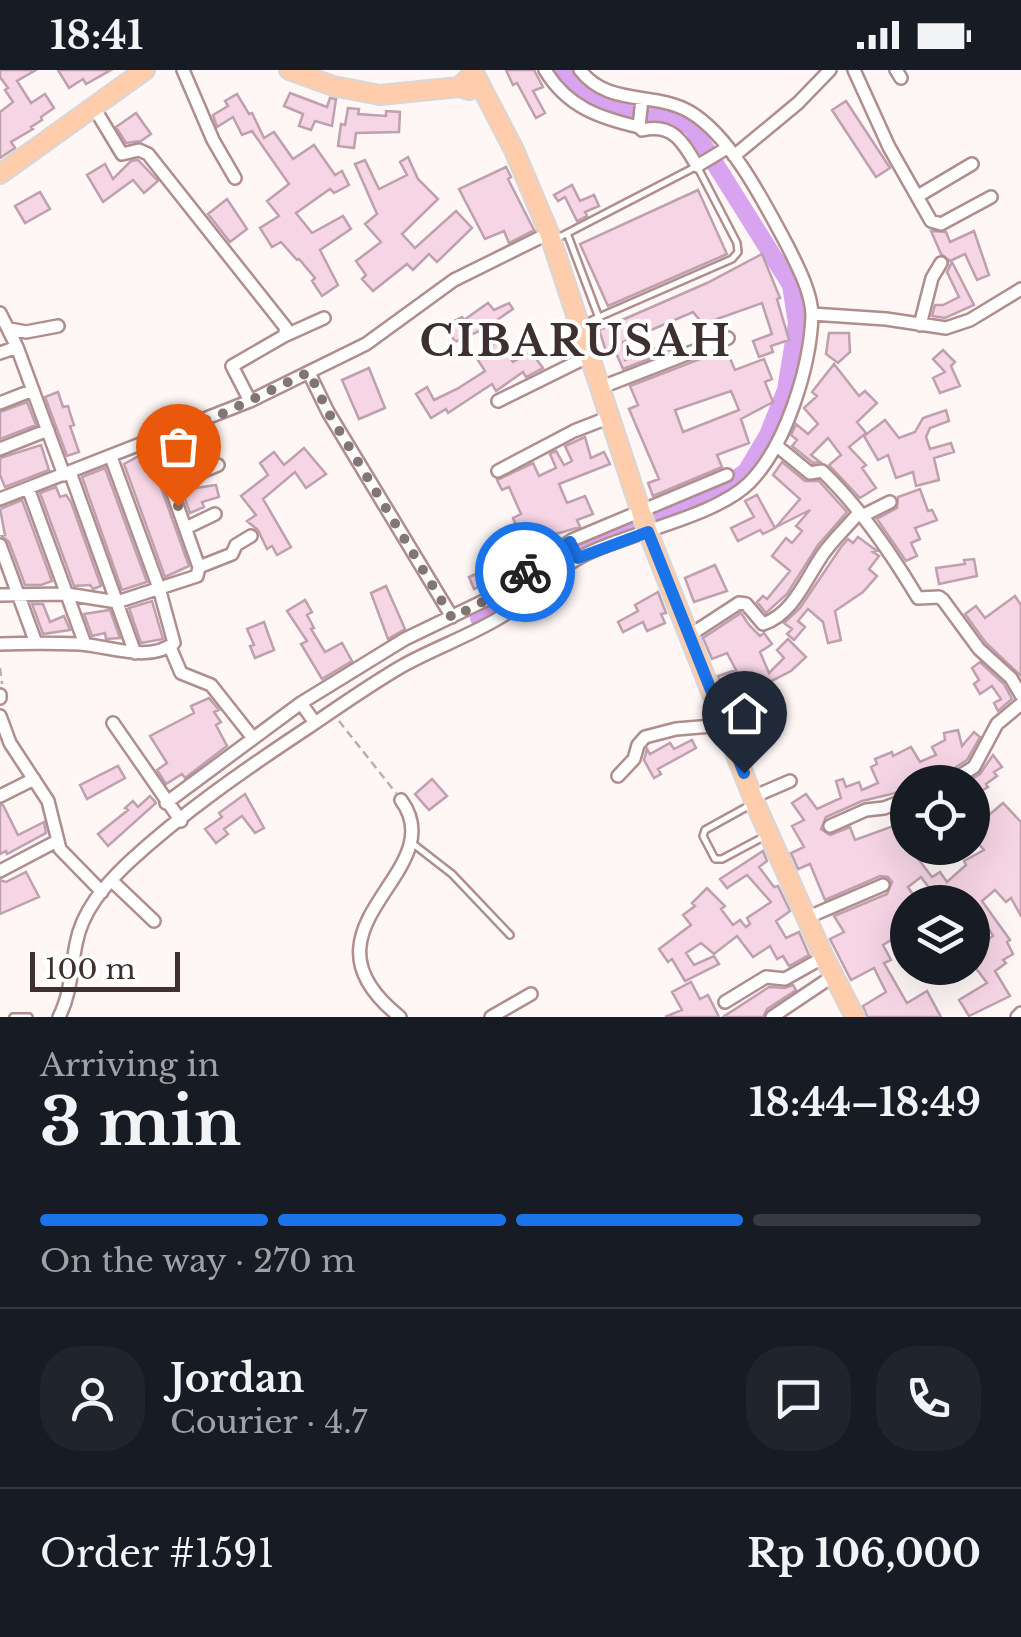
<!DOCTYPE html>
<html lang="en">
<head>
<meta charset="utf-8">
<style>
  :root { --surface:#171b24; --page:#20242c; --text:#f1f3f6; --muted:#9ea1a6; --line:#363941; --accent:#1a73e8 }
  body { margin:0; font-family:"Libre Baskerville",serif; background:var(--page); color:var(--text); height:100vh; display:flex; flex-direction:column; font-size:38px; white-space:nowrap }
  * { box-sizing:border-box; margin:0 }
  p { font-size:32px; color:var(--muted) }
  .icon { flex:none; width:55px; height:55px; fill:none; stroke:currentColor; stroke-width:2; stroke-linecap:round; stroke-linejoin:round }
  .map { position:relative; height:947px; overflow:hidden }
  .drawer { display:flex; flex-direction:column; background:var(--surface); flex:1 }
  .drawer>* { flex:none }
  .buttons { position:absolute; left:890px; top:695px; display:grid; gap:20px }
  .buttons a { display:grid; place-items:center; width:100px; height:100px; border-radius:50%; background:var(--surface); box-shadow:0 10px 40px #0002; font-size:50px }
  .scale { position:absolute; left:30px; bottom:25px; width:150px; box-sizing:border-box; padding-left:10px; border:5px solid #3e3030; border-top:0; font-size:28px; line-height:35px; white-space:nowrap; color:#3e3030; -webkit-text-stroke:8px #fff; paint-order:stroke }
  .pin { position:absolute; display:grid; place-items:center; width:85px; height:85px; color:#fff; margin:-102px -42px; border-radius:50% 50% 50% 0; rotate:-45deg; box-shadow:0 0 10px #0007 }
  .pin .icon { rotate:45deg }
  .courier { position:absolute; display:grid; place-items:center; width:100px; height:100px; margin:-50px; border:8px solid #1a73e8; border-radius:50%; background:#fff; color:#222; box-shadow:0 2px 12px #0007 }
  .summary em { font-style:normal; font-weight:700 }
  .summary div { display:flex; flex-direction:column-reverse }
  .summary { display:flex; align-items:center; justify-content:space-between; height:170px; padding:0 40px }
  h1 { font-size:65px; font-weight:700; line-height:75px }
  .bar { display:grid; grid-template-columns:repeat(4,1fr); gap:15px 10px; align-content:center; height:120px; padding:0 40px }
  .bar i { height:12px; border-radius:8px; background:var(--line) }
  .bar .current { background:var(--accent) }
  .bar p { grid-column:span 4 }
  .line { display:flex; align-items:center; gap:25px; padding:0 40px; border-top:2px solid var(--line) }
  .line div { flex:1 }
  .round { display:grid; place-items:center; flex:none; width:105px; height:105px; border-radius:40px; background:var(--page) }
  .status { display:flex; justify-content:space-between; align-items:center; height:70px; padding:0 50px; background:var(--surface); direction:ltr }
  .status svg { height:28px; fill:currentColor }
  .map>svg:first-child { display:block }
  .lines { fill:none; stroke-linecap:round; stroke-linejoin:round }
  .river { stroke:#d8a3ef; stroke-width:18 }
  .building { fill:#f6d5e4; stroke:#bea0ae; stroke-width:2.5; fill-rule:evenodd }
  .lane-casing { stroke:#af8e8d; stroke-width:10 }
  .street-casing { stroke:#af8e8d; stroke-width:16 }
  .primary-casing { stroke:#d8d6d6; stroke-width:22 }
  .path { stroke:#b8aeae; stroke-width:2.5; stroke-dasharray:8 5; stroke-linecap:butt }
  .lane { stroke:#fff; stroke-width:5 }
  .street { stroke:#fff; stroke-width:11 }
  .primary { stroke:#ffcdab; stroke-width:18 }
  .done { stroke:#817675; stroke-width:10; stroke-dasharray:0 18 }
  .route { stroke:#1a73e8; stroke-width:12 }
  .labels { text-anchor:middle; stroke-width:8; stroke-linejoin:round; paint-order:stroke }
  .district-label { font-size:42px; font-weight:bold; letter-spacing:2.5px; fill:#3e3030; stroke:#fff }
</style>
</head>
<body>
<div class="status"><b>18:41</b><svg viewBox="0 0 49 12"><path d="M0 12V9h3v3zM5 12V6h3v6zM10 12V3h3v9zM15 12V0h3v12zM26 1h20v11H26zM47 4h2v5h-2z"/></svg></div>
<div class="map">
<svg width="1021" height="947" viewBox="0 0 1021 947">
  <rect width="100%" height="100%" fill="#fef7f6"/>
  <g class="lines">
    <path class="river" d="M479,548l33,-21 49,-42 21,-12 131,-48 33,-23 22,-37 18,-45 11,-67 -6,-38 -99,-158c-15,-10 -29,-8 -46,-11 -34,-4 -61,-20 -83,-46"/>
  </g>
  <path class="building" d="M0,0h36l-19,11 14,22 14,-9 9,14 -13,9 1,3 -11,7 2,2 -22,13 4,6 -15,10v-46l13,-10 -8,-12 3,-2 -8,-11z
    M58,0h53l-25,14 -3,-5 -14,9z
    M506,0h28l9,17 -10,4 12,22 -9,5 -19,-35 -4,2z
    M290,23l37,14 3,-9 6,1 -4,27 -17,-5 -4,9 -12,-4 4,-12 -19,-8z
    M237,24l12,20 3,-1 12,25 10,-6 19,27 21,-14 21,30 7,-4 7,14 -15,8 -4,-4 -34,24 16,20 31,-17 8,13 -31,21 18,35 -16,11 -10,-15 3,-3 -16,-19 -2,1 -16,-18 -9,5 -12,-19 19,-12 -12,-15 22,-17 -37,-53 -10,4 -9,-18 -16,10 -4,-12 15,-9 -3,-5z
    M846,31l44,67 -14,9 -44,-67z
    M348,38l11,1 -1,5 28,2v-5l14,1 -1,20 -43,1 -2,15 -16,-2 3,-22 4,1z
    M136,43l15,21 -10,7 -15,2 -10,-16z
    M408,87l10,22 20,20 -36,35 13,14 41,-37 16,17 -35,34 -8,-8 -16,16 -6,-6 -34,27 -11,-12 4,-4 -10,-14 25,-19 -16,-18 12,-10 -22,-50 10,-4 14,29 28,-14 -7,-13z
    M138,90l20,21 -14,12 -11,-13 -30,22 -16,-27 18,-11 8,15 18,-18z
    M506,97l5,10 -3,2 26,51 -25,13 -5,-12 -19,8 -26,-50z
    M572,115l8,16 14,-6 5,11 -14,6 2,4 -10,5 -12,-24 -7,4 -4,-6z
    M698,120l29,64 -119,52 -28,-62z
    M40,122l10,17 -25,14 -10,-17z
    M227,129l20,30 -17,13 -22,-28z
    M931,161l15,1 4,10 24,-11 15,44 -12,5 -12,-26 -15,7 -9,-7z
    M762,184l18,44 -3,1 12,41 -18,6 2,6 -14,5 -6,-16 19,-7 -10,-31 -59,21 -10,-12 -70,30 2,18 47,-18 3,7 -52,20 -7,-16 -8,4 -9,-27 108,-47z
    M952,192l22,43 -29,13 -13,-2 3,-11h8l16,-8 -12,-25z
    M488,233l6,7 15,-7 4,6 -29,20 -29,13 -9,-17 16,-8 2,3z
    M829,263h20l1,19 -12,11 -12,-9z
    M498,271l15,21 26,-14 5,8 -7,4 6,8 -17,9 -3,-5 -27,19 -4,-7 -44,29 -2,-4 -15,9 -15,-24 11,-7 7,13 23,-11 28,-18 -9,-14z
    M726,279l9,21 29,-11 8,20 -7,3 8,20 -32,17 8,24 -32,12 5,12 -69,29 -5,-13 11,-4 -30,-70 9,-4 -8,-19zM731,321l8,19 -56,22 -8,-22z
    M943,280l12,12 -4,4 9,20 -20,7 -7,-15 12,-6 -12,-13z
    M834,294l25,32 6,-5 12,12 -20,19 9,11 -17,14 17,18 -4,3 14,20 -16,10 -31,-33 12,-10 -13,-17 -17,17 9,7 -7,1 -21,-17 5,-6 -6,-5 5,-11 12,10 10,-10 -14,-16 13,-12 -5,-4z
    M369,298l16,40 -26,11 -17,-39z
    M58,322l5,15 5,-1 2,7 4,12 -4,1 9,26 -12,4 -22,-59z
    M27,332l9,23 -36,14v-27z
    M946,340l3,11 -19,7 -4,9 4,12 21,-6 3,9 -20,6 5,22 -23,6 -3,-14 -17,6 -8,-23 -10,5 -14,-24 21,-16 14,18 16,-6 8,-14z
    M204,361l11,25 -36,15 -13,-27z
    M585,367l6,21 13,-6 6,12 -51,20 8,19 18,-7 8,18 -16,6 3,7 -31,9 4,6 -12,8 -15,-21 -7,3 -6,-14 8,-4 -12,-27 -7,3 -5,-10 36,-17 6,13 17,-8 -6,-14 6,-3 8,14 8,-4 -7,-15z
    M41,375l8,25 -44,17 -5,-12v-17z
    M304,378l22,26 -20,14 -11,-16 -32,27 28,48 -14,8 -5,-9 -5,3 -9,-19 -11,-9 9,-6 -15,-19 27,-21 -8,-12 14,-11 10,13z
    M148,381l41,115 -24,11 -41,-113z
    M782,392l23,19h14l28,31 -29,33 -31,49 -21,19 -9,-11 6,-6 4,3 23,-28 -18,-15 14,-18 6,5 10,-12 -6,-5 14,-16 -34,17 24,-28 -27,-24z
    M105,398l42,114 -25,8 -40,-113z
    M216,415l3,12 -17,5 2,5 -14,6 -8,-23z
    M56,417l4,10 6,-2 5,7 30,84 -8,3 -3,-4 -16,1 -34,-93z
    M920,419l8,22 4,-1 5,10 -22,8 5,11 -9,4 6,13 -11,5 -29,-42 20,-11 1,-11z
    M757,425l18,33 -12,6 -3,-4 -22,11 -7,-13 23,-11 -9,-16z
    M22,430l30,81 -11,4h-16l-16,-43 -7,-6 3,-1 -5,-26z
    M858,467l19,14 -4,1 6,4 -10,13 8,7 -14,16 -28,19 6,29 -13,3 -5,-21 -15,-13 -10,12 7,6 -11,13 -7,-6 5,-5 -8,-6 16,-15 41,-61 7,-8 5,4z
    M510,485l6,13 -42,21 -5,-12 26,-11 -2,-4z
    M974,489l3,17 -38,8 -3,-16 29,-4 -1,-4z
    M715,495l12,26 -33,11 -9,-24z
    M386,516l19,43 -17,10 -17,-46z
    M658,522l8,21 -5,1 4,9 -18,8 -4,-9 -20,10 -5,-10 20,-11 -3,-6z
    M1015,526l6,9v71l-35,-33 -21,-29 11,-8 9,12z
    M305,530l7,12 -5,3 7,13 -3,1 14,23 17,-9 10,18 -30,18 -21,-35 6,-3 -20,-30z
    M152,531l11,38 -22,4 -12,-35z
    M32,534h11l7,18 14,-6 6,14 -27,4z
    M110,540l10,28 -14,1 -1,-6 -13,3 -8,-22z
    M741,543l8,12 11,11 4,-3 8,11 -12,8 9,21 15,-15 -7,-8 11,-11 18,18 -15,14 -62,32 -11,-27 18,-6 -9,-17 -15,6 -9,-21z
    M264,552l10,28 -19,8 -5,-12 4,-1 -7,-16z
    M980,592l24,22 8,15 -14,12 -4,-8 7,-4 -9,-13 -12,8 -6,-10 5,-4 -7,-12z
    M209,628l10,12 -5,2 7,10 -5,3 11,21 -42,32 -3,-4 -16,10 -9,-14 10,-7 -17,-27 44,-23 -3,-7z
    M958,660l4,16 12,-14 6,5 -13,23 -23,15 -3,7h-33v8l-46,11 -36,16 -5,12 9,6 20,-8 5,13 44,-16 -5,-10 14,-5v39h35l-24,12 13,17 8,-5 7,10 19,-17 -2,-4 20,-11 -8,-9 5,-6 -9,-11v-16l10,13 21,-18 18,19v94l-10,-18 -5,4 -11,-12 -13,11 28,39 -3,2 6,12 -10,6 3,3 -11,8 15,25 -41,20 -10,-16 28,-17 -15,-20v-13l21,-14 -21,-34h-53l14,-9 -12,-16 -13,10 10,15h-10v50l-10,-16 -15,9 8,15 -7,3 23,40 20,-12 14,26h-74l-4,-11 23,-14 -12,-24 -23,12 -21,-41 14,-7 -10,-16 53,-22 5,-12 -4,-5 -8,-1 -55,24 -15,-36 -12,5 -7,-16 13,-6 -12,-21 12,-6 -12,-17 14,-9 11,15 24,-11 -5,-17 7,-2 3,8 13,-5 3,8 16,-7 -7,-16 6,-3 -2,-5 17,-7 1,4 18,-9 9,15 16,-7 -4,-8 13,-7 -1,-7z
    M692,670l4,8 -38,21 3,5 -7,4 -10,-18 3,-11 3,5 20,-11 4,6z
    M993,685l9,12 -8,5 3,4 -11,8 2,3 -10,6 5,7 -11,8v-26h-5l13,-8z
    M118,696l7,12 -38,21 -7,-14z
    M432,709l15,17 -18,14 -14,-16z
    M245,724l19,34 -9,5 -13,-17 -18,13 4,5 -12,9 -11,-14 17,-12 -3,-4z
    M150,726l6,7 -48,43 -10,-12 30,-24 -3,-2 8,-7 5,6z
    M0,735h3l15,30 26,-13 2,11 -39,21 -1,-3 -6,3z
    M763,781l4,10 -8,6 15,20 4,-1 12,25 -14,10 10,17 13,-6 10,23 -20,11 -6,-10 -6,3 -7,-13 -17,11 -16,-21 -23,18 -13,-11 -15,10 8,12 20,-9 5,8 -34,17 -13,-22 -4,3 -9,-13 32,-24 -8,-10 12,-9 -3,-3 15,-15 18,18 -4,3 12,16 7,-5 6,7 4,-3 -3,-6 24,-16 -24,-27 -20,13 -7,-9z
    M26,802l13,25 -39,17v-34l6,2z
    M691,912l9,17 8,-4 11,22h-54l17,-7 -10,-18z
    M793,915l3,5 -29,19 -4,8h-40l46,-30 16,1z"/>
  <g class="lines">
    <defs>
      <path id="lane" d="M567,163l32,85
        M554,170l143,-74 40,77 1,9 -6,7 -149,65
        M752,734l-47,26 -2,6 12,23h7l45,-24
        M412,773l40,31 58,61
        M13,947h16"/>
      <path id="street" d="M183,0l30,70 22,38
        M545,0c22,37 55,48 94,57
        M854,0l35,77 42,74 10,3 50,-27
        M896,0l5,8
        M642,29l-3,28 3,3c31,-7 41,12 55,36l30,-18
        M93,36l29,48 17,-4 9,4 138,174 -2,8 -52,30 18,35
        M734,86l64,-53 32,-33
        M918,126l54,-32
        M0,243l17,34 47,128
        M812,244l74,5 60,9 24,-8 51,-31
        M920,255l12,-47 9,-15
        M10,259l16,3 32,-6
        M284,266l40,-18
        M0,283l17,-6
        M309,303l19,39 124,205
        M602,317l126,-49
        M498,331l93,-46
        M0,333l33,-13
        M154,370l45,127
        M777,376l33,27 12,-2c38,36 69,82 96,127l21,-1 4,3 36,49 32,29 10,17
        M0,379l48,-19
        M498,401l76,-40 36,-14
        M70,402l65,181
        M170,415l48,-20
        M28,418l57,156
        M0,429l250,-98 116,-57 88,-64 95,-47
        M862,446l28,-14
        M186,458l29,-14
        M0,475l36,98
        M0,525l67,-1 50,8 80,-26 2,-9 33,-13 4,-9 15,-9
        M690,565l49,-32 7,1 17,20c32,-10 45,-51 63,-74 10,-13 22,-25 33,-37
        M0,574c27,-1 54,-1 80,0 29,2 69,19 94,-1l-15,-55 -48,-131
        M170,577l11,26 30,12 42,53
        M0,628v-3
        M0,646l10,27 38,58 12,48 42,43
        M113,653l68,98
        M315,653l-14,-20 104,-64 87,-42 80,-57 155,-65
        M618,706l16,-17 4,-14 7,-8 31,-8 48,-4
        M950,712l24,-15 23,-43 24,-20
        M0,726l34,-17
        M753,727l37,-16
        M166,733l135,-100
        M830,756l36,-16 18,-2 24,-9
        M0,801l57,-30
        M112,811l42,40
        M806,848l77,-33
        M725,932l41,-25 19,2 39,-22
        M59,947c12,-23 12,-48 17,-73 6,-33 28,-58 52,-81 55,-51 119,-95 181,-136 31,-21 62,-43 95,-62 31,-17 65,-29 95,-47 28,-16 49,-43 78,-59 45,-26 135,-40 172,-76 37,-37 61,-116 63,-167 0,-23 -15,-51 -25,-71 -22,-41 -56,-109 -97,-133 -35,-21 -82,-5 -110,-42
        M400,947c-114,-90 55,-144 1,-217
        M491,947l40,-23
        M772,947l61,-41
        M1017,947l4,-4"/>
      <path id="primary" d="M289,0l44,16 47,9 79,-8 10,3
        M459,17l15,-14 40,77 35,83 97,294 109,276 69,154 31,60
        M0,104l145,-104"/>
    </defs>
    <use href="#lane" class="lane-casing"/>
    <use href="#street" class="street-casing"/>
    <use href="#primary" class="primary-casing"/>
    <path class="path" d="M0,598l2,16
      M339,651l57,72"/>
    <use href="#lane" class="lane"/>
    <use href="#street" class="street"/>
    <use href="#primary" class="primary"/>
  </g>
  <g class="lines">
    <path class="done" d="M178,436l-24,-66 68,-26 87,-42 19,40 124,206 40,-21 33,-25"/>
    <path class="route" d="M525,502l45,-30 8,16 70,-26 96,241"/>
  </g>
  <g class="labels">
    <g class="district-label">
      <text x="576" y="286">CIBARUSAH</text>
    </g>
  </g>
</svg>
<div class="buttons">
<a><svg class="icon" aria-label="locate" viewBox="0 0 24 24"><circle cx="12" cy="12" r="6"/><path d="M12 2v4M12 18v4M2 12h4M18 12h4"/></svg></a>
<a><svg class="icon" aria-label="layers" viewBox="0 0 24 24"><path d="M12 4l9 5-9 5-9-5zM3 14l9 5 9-5"/></svg></a>
</div>
<div class="scale">100 m</div>
<div class="pin" style="left:178px;top:436px;background:#ea580c"><svg class="icon" aria-label="bag" viewBox="0 0 24 24"><path d="M5 8h14l-1 12H6zM9 8a3 3 0 0 1 6 0"/></svg></div>
<div class="pin" style="left:744px;top:703px;background:#1f2937"><svg class="icon" aria-label="home" viewBox="0 0 24 24"><path d="M3 11l9-7 9 7M6 9v11h12V9"/></svg></div>
<div class="courier" style="left:525px;top:502px"><svg class="icon" aria-label="bike" viewBox="0 0 24 24"><circle cx="6" cy="16" r="4"/><circle cx="18" cy="16" r="4"/><path d="M6 16l4-8h5l3 8M10 8l3 8H6M13 5h3"/></svg></div>
</div>
<section class="drawer">
<div class="summary"><div><h1>3 min</h1><p>Arriving in</p></div><em>18:44–18:49</em></div>
<div class="bar"><i class="current"></i><i class="current"></i><i class="current"></i><i></i><p>On the way · 270 m</p></div>
<div class="line" style="height:180px"><a class="round"><svg class="icon" aria-label="person" viewBox="0 0 24 24"><circle cx="12" cy="8" r="4"/><path d="M4 21q1-7 8-7t8 7"/></svg></a><div><b>Jordan</b><p>Courier · 4.7</p></div><a class="round"><svg class="icon" aria-label="chat" viewBox="0 0 24 24"><path d="M4 5h16v11H9l-5 4z"/></svg></a><a class="round"><svg class="icon" aria-label="phone" viewBox="0 0 24 24"><path d="M5 4h4l2 5-3 2q2 4 5 5l2-3 5 2v4C11 20 4 13 5 4z"/></svg></a></div>
<div class="line" style="height:130px"><div>Order #1591</div><b>Rp 106,000</b></div>
</section>
</body>
</html>
